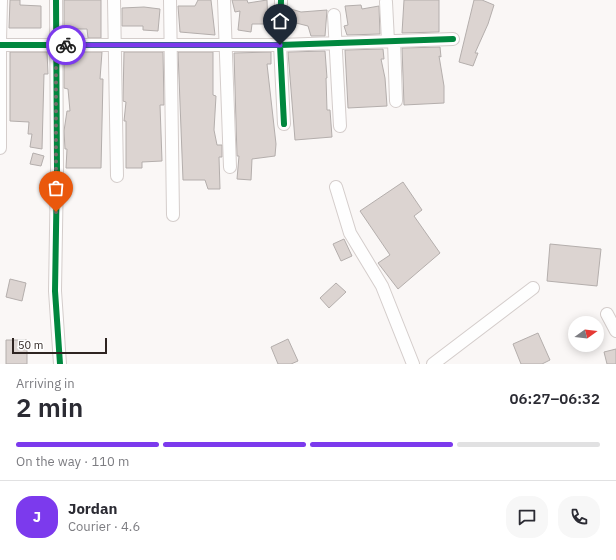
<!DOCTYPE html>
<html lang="en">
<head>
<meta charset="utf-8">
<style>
  :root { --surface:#fff; --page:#f7f7f7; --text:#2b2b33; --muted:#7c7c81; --line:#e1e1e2; --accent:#7c3aed }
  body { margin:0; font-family:"IBM Plex Sans",sans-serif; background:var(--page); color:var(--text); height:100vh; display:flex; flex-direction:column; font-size:15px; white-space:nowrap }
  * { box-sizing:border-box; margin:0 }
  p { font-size:13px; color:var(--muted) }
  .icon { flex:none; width:22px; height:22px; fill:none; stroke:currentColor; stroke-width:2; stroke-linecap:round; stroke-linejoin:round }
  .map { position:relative; height:364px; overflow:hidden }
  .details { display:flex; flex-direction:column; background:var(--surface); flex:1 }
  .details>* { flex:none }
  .needle { width:26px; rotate:75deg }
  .buttons { position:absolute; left:568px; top:316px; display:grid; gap:8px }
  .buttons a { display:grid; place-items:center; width:36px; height:36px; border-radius:50%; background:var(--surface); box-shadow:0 2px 10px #0003; font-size:20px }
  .scale { position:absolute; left:12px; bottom:10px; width:95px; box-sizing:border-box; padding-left:4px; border:2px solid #2e2421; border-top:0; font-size:11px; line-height:14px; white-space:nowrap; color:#2e2421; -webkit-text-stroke:3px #fff; paint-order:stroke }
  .pin { position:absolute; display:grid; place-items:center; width:34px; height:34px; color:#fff; margin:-41px -17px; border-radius:50% 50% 50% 0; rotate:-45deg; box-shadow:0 0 4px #0007 }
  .pin .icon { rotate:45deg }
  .courier { position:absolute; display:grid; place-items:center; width:40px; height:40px; margin:-20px; border:3px solid #7c3aed; border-radius:50%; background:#fff; color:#222; box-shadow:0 1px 5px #0007 }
  .summary em { font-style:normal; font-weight:600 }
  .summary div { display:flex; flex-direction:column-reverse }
  .summary { display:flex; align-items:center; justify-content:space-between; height:68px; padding:0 16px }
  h1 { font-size:26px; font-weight:600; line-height:30px }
  .bar { display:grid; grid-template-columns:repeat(4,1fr); gap:6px 4px; align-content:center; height:48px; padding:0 16px }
  .bar i { height:5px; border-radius:3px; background:var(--line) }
  .bar .selected { background:var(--accent) }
  .bar p { grid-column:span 4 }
  .line { display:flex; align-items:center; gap:10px; padding:0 16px; border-top:1px solid var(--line) }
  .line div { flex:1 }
  .round { display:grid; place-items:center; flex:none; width:42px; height:42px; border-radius:16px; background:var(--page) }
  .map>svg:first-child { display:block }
  .building { fill:#dcd4d1; stroke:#b4aeac }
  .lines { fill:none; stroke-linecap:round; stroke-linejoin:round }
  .minor-casing { stroke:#d4cdcb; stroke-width:14 }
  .minor { stroke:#fefefe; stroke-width:12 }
  .cycleway-casing { stroke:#fff; stroke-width:8 }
  .cycleway { stroke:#00873e; stroke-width:6 }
  .done { stroke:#756e6c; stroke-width:4; stroke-dasharray:0 7.2 }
  .route { stroke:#7c3aed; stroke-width:5 }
</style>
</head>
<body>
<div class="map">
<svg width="616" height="364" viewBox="0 0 616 364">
  <rect width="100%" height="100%" fill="#faf7f6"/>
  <path class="building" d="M10,0h10v5l21,1v22h-32z
    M64,0h37v38h-13l-1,-9h-23z
    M198,0h13l4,35 -35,-3 -2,-26h17z
    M232,0h15l1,3 19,-3 1,24h-16l-1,8 -13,-2 2,-19 -5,1z
    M404,0h35v32l-37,1z
    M474,0h8l12,5 -6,19 -13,29h3l-5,13 -14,-4z
    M361,5l1,4 17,-3 1,28 -33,1 -3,-9 4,-1 -3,-19z
    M144,7l16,2 -2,22 -15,-1v-4h-21v-18z
    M291,9l10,3 26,-2 -2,26h-14l-3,-10 -20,-5z
    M440,47l1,10 -2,-1 5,30v17l-40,2 -2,-57z
    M383,49l1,10h-3l4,19 2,28 -39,2 -3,-58z
    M325,51l2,27h-1l1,32h3l2,27 -37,3 -7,-88z
    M10,52h37l1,22h-4l-2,75 -12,-2 2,-13h-4l1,-12 -19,-1z
    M64,52h38l-2,27h3l-2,89h-35l1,-19h-2l-1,-18 3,-20h3l-2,-22 -4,-1z
    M124,52h39l1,53h-4l2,56 -20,1v6h-16v-47h-2l2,-19 -3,-1v-3z
    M178,52h35v43l3,1 -2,34 3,15h5v12h-3l1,32h-12l-3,-9h-22z
    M271,52v12h-4l9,80 -1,12 -23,3 -1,21 -14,-1 2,-23h-2l-3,-103z
    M33,153l11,3 -3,10 -11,-2z
    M403,182l19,28 -8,6 26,37 -42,36 -20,-26 12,-8 -30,-44z
    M344,239l8,17 -11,5 -8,-17z
    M550,244l51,5 -4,37 -50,-5z
    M10,279l16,4 -4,18 -16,-4z
    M336,283l10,9 -17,16 -9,-10z
    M538,333l12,27 -8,4h-21l-8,-20z
    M288,339l10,22 -7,3h-13l-7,-17z
    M6,340h21v24h-21z
    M616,349v15h-9l-3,-12z"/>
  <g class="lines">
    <defs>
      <path id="minor" d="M56,0l1,170 -2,121 5,73
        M114,0l3,176
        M170,0l3,215
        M224,0l6,167
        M386,2l2,39
        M334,15l6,111
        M0,41l1,-41
        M394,41l2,60
        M0,45h280l1,-45
        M0,48v100
        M284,124l-4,-79 173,-6
        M336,187l14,46 32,53 31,78
        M607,314l9,17
        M433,364l100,-76"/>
    </defs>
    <use href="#minor" class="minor-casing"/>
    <use href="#minor" class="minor"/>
    <defs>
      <path id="cycleway" d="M56,0l1,170 -2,121 5,73
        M0,45h280l1,-45
        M284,124l-4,-79 173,-6"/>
    </defs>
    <use href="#cycleway" class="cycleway-casing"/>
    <use href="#cycleway" class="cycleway"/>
  </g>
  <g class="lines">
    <path class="done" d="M56,212v-167h10"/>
    <path class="route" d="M66,45h214"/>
  </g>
</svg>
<div class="buttons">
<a><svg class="needle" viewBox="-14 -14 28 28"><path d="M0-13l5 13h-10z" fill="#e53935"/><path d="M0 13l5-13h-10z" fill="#7c7c81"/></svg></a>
</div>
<div class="scale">50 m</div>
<div class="pin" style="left:56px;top:212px;background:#ea580c"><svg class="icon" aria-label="bag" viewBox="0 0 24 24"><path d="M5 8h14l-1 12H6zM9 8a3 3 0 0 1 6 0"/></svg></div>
<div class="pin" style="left:280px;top:45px;background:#1f2937"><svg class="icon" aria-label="home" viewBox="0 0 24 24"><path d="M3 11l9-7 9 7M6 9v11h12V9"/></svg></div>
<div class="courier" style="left:66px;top:45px"><svg class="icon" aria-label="bike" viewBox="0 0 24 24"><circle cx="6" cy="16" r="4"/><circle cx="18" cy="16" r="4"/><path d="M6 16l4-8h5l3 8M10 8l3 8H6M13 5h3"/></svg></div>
</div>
<section class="details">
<div class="summary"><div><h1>2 min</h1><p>Arriving in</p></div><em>06:27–06:32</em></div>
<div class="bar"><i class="selected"></i><i class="selected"></i><i class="selected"></i><i></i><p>On the way · 110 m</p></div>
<div class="line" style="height:72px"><b class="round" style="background:var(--accent);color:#fff">J</b><div><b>Jordan</b><p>Courier · 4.6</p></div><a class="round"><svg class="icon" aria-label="chat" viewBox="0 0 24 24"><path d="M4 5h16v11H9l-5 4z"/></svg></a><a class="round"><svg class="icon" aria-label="phone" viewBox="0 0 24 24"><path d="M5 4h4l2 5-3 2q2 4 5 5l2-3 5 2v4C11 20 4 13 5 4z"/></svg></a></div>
</section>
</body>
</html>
